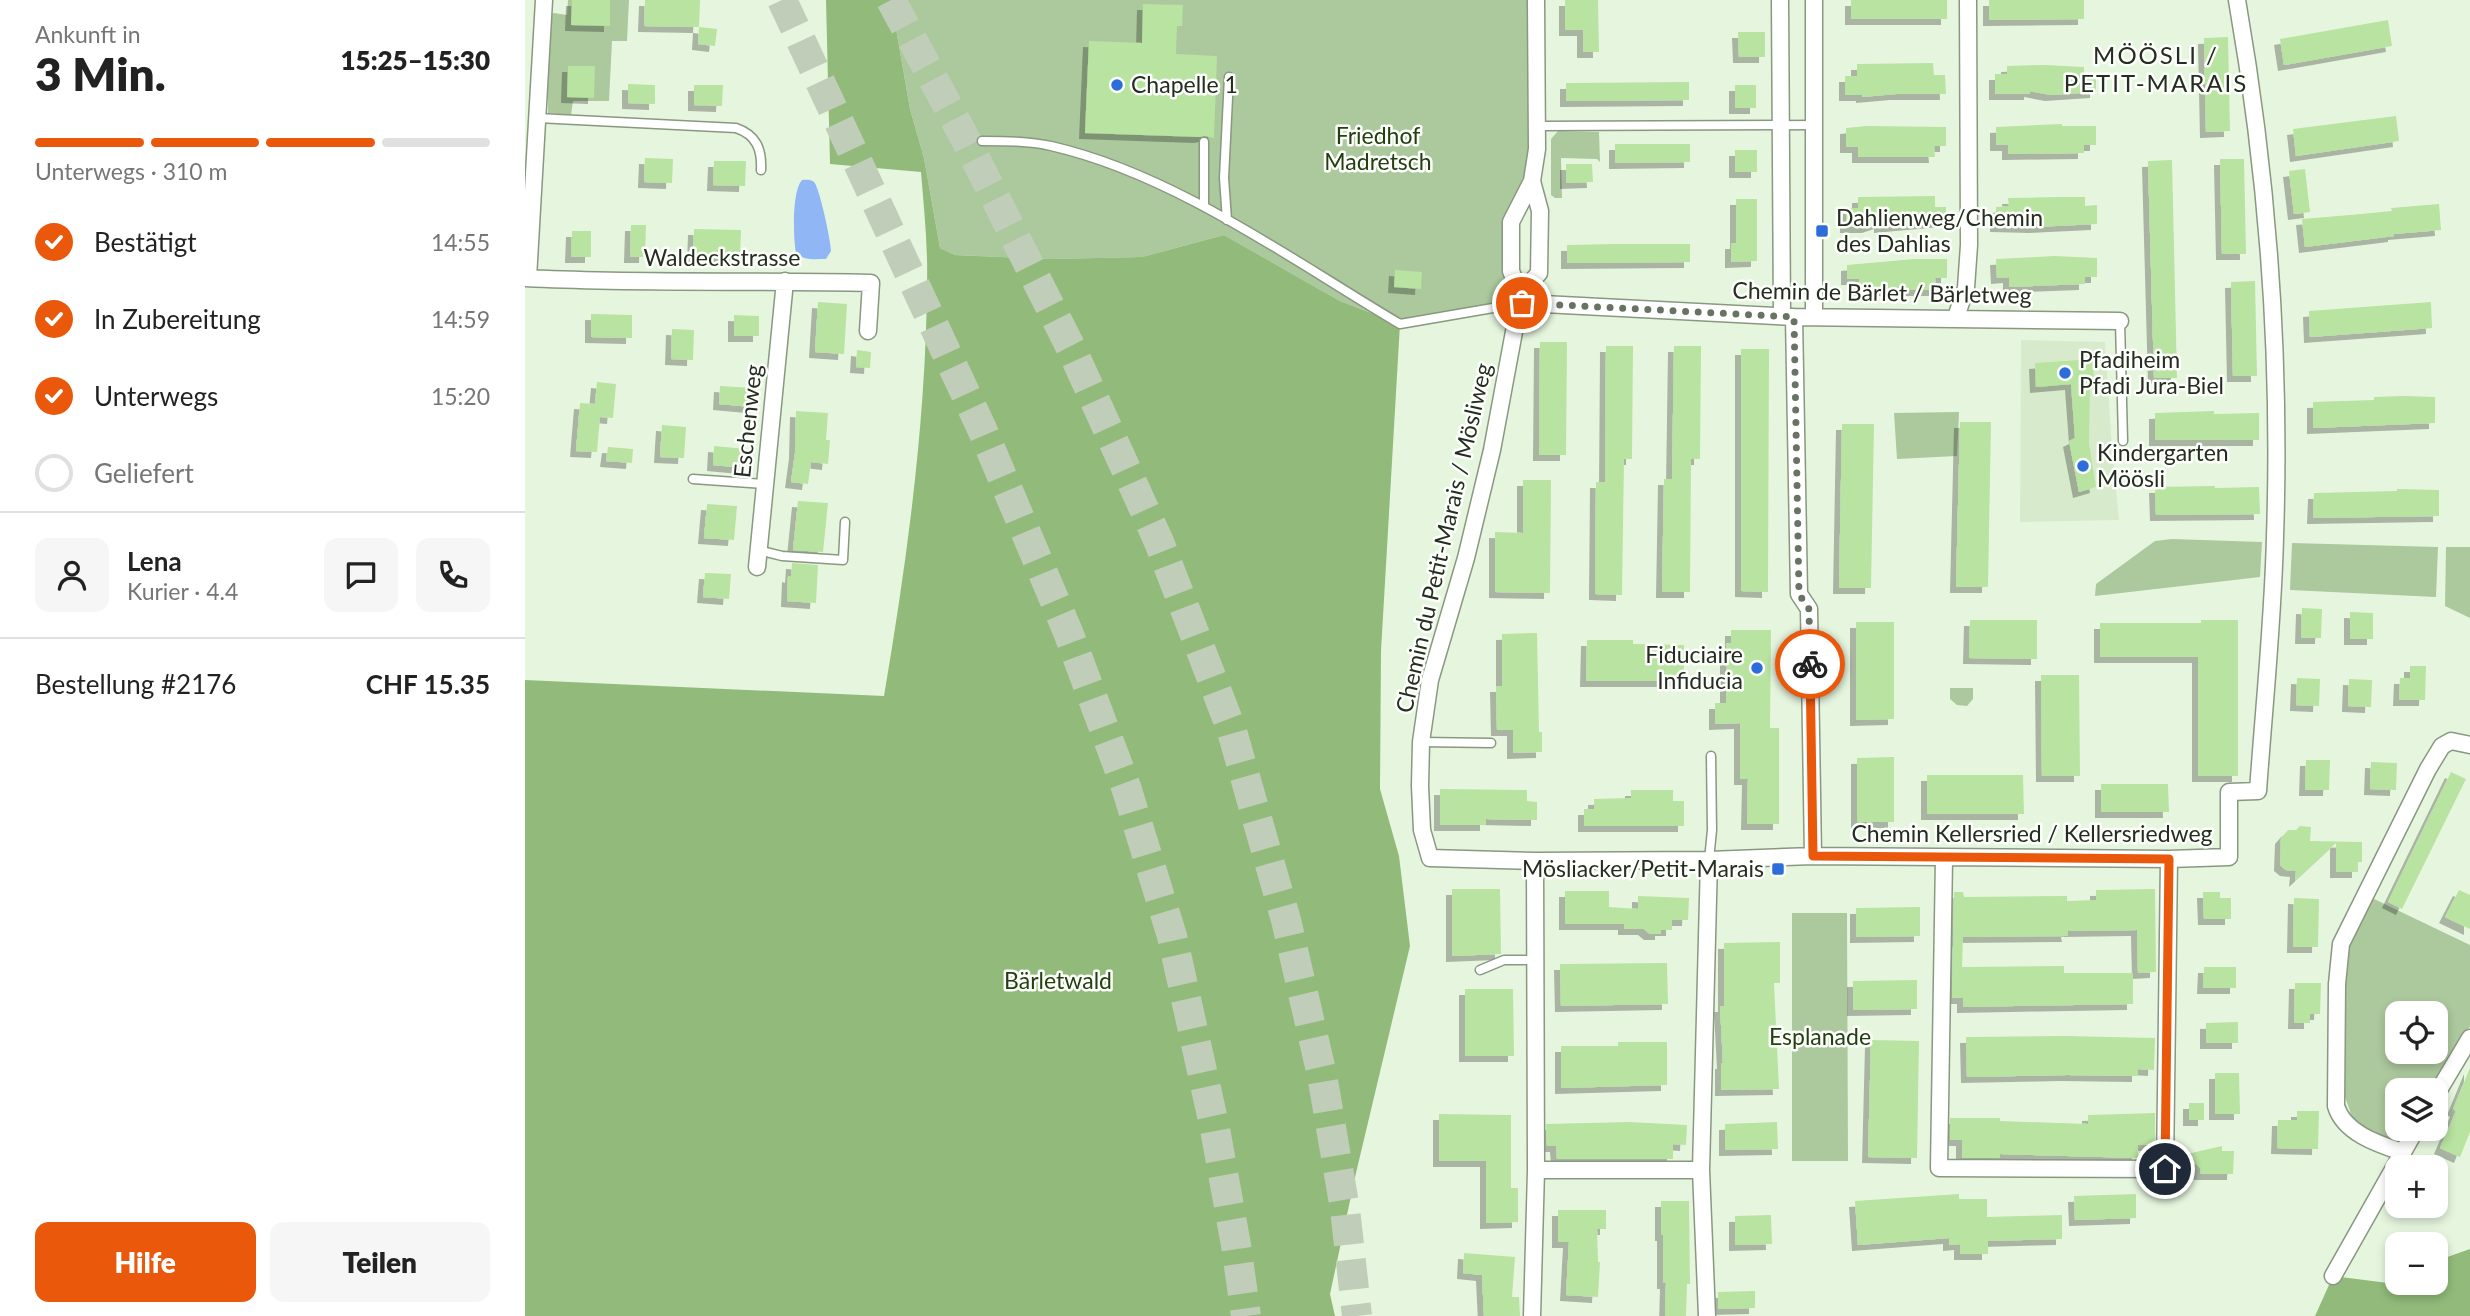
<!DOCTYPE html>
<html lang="de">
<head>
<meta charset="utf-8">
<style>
  :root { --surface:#fff; --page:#f6f6f6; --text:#222; --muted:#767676; --line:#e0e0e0; --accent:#ea580c }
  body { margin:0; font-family:Lato,sans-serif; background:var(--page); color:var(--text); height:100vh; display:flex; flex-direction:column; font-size:26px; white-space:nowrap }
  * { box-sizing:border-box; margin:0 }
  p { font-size:23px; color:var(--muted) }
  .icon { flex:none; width:38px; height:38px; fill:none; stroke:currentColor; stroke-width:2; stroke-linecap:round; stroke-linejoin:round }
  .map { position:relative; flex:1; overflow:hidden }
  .side { display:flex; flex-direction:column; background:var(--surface); width:525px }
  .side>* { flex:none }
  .controls { position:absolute; left:1860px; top:1001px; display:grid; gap:14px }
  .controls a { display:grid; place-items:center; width:63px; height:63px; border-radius:14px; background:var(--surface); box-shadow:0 4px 10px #0003; font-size:35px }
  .pin { position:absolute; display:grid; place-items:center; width:60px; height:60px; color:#fff; margin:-30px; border:4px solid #fff; border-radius:50%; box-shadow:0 2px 7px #0007 }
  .courier { position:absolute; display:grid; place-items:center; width:70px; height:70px; margin:-35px; border:5px solid #ea580c; border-radius:50%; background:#fff; color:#222; box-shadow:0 2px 9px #0007 }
  .overview em { font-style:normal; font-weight:800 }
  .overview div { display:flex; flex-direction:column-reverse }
  .overview { display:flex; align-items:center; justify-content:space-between; height:119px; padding:0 35px }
  h1 { font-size:46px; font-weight:800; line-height:52px }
  .bar { display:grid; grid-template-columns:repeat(4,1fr); gap:10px 7px; align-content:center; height:84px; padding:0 35px }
  .bar i { height:9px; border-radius:5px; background:var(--line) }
  .bar .active { background:var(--accent) }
  .bar p { grid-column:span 4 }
  .line { display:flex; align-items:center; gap:18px; padding:0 35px; border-top:2px solid var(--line) }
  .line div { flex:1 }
  .round { display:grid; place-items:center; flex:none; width:74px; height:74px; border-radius:14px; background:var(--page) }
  ol { padding:0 35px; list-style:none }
  li { display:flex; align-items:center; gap:21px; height:77px }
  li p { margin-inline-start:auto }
  li .icon { padding:7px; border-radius:50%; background:var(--accent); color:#fff; stroke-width:4 }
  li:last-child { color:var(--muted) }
  li i { width:38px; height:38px; border:4px solid var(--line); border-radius:50% }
  .action { display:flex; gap:14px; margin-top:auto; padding:14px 35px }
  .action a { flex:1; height:80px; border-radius:14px; background:var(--accent); color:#fff; font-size:28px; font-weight:800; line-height:80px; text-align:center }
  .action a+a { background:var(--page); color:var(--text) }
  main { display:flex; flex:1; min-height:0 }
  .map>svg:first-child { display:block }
  .built { fill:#d7ebcc }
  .green { fill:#acc89d; fill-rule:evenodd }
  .forest { fill:#92bb7b }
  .water { fill:#91b6f5 }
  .building { fill:#b9e3a1; filter:url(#shadow) }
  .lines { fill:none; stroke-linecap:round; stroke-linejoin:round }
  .motorway-tunnel { stroke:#c0ceb9; stroke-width:30; stroke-dasharray:30 15; stroke-linecap:butt }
  .service-casing { stroke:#899881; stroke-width:11 }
  .minor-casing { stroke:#899881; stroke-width:19 }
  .service { stroke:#fff; stroke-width:8 }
  .minor { stroke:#fff; stroke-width:16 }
  .done { stroke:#697364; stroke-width:7; stroke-dasharray:0 12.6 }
  .route { stroke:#ea580c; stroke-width:9 }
  .poi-dot { fill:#2d6dda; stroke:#fcfffa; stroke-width:2.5 }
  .labels { text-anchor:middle; stroke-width:5; stroke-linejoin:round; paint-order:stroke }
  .poi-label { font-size:23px; fill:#262c23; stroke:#fcfffa; text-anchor:start }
  .park-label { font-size:23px; fill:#243f12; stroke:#fcfffa }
  .street-label { font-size:23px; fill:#262c23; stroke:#fcfffa }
  .neighbourhood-label { font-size:24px; letter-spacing:2px; fill:#262c23; stroke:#fcfffa }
</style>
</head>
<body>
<main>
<section class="side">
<div class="overview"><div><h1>3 Min.</h1><p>Ankunft in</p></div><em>15:25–15:30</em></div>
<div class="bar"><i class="active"></i><i class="active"></i><i class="active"></i><i></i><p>Unterwegs · 310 m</p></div>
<ol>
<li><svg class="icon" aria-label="check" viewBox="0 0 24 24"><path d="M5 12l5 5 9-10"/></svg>Bestätigt<p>14:55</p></li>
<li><svg class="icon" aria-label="check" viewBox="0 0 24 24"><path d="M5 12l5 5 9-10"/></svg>In Zubereitung<p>14:59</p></li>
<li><svg class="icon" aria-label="check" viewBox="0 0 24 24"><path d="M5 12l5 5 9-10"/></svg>Unterwegs<p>15:20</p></li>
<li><i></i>Geliefert</li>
</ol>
<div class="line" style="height:126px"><a class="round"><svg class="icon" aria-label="person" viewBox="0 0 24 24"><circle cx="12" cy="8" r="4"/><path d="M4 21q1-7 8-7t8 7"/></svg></a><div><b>Lena</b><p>Kurier · 4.4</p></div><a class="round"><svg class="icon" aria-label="chat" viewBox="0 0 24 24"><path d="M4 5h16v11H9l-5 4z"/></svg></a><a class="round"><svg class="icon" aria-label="phone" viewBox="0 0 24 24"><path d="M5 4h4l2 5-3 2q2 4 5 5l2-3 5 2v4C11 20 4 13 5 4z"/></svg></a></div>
<div class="line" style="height:91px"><div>Bestellung #2176</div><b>CHF 15.35</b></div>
<div class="action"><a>Hilfe</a><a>Teilen</a></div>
</section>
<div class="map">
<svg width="1945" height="1316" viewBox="0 0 1945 1316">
  <defs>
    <filter id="shadow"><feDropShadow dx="-6" dy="6" stdDeviation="0" flood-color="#0004"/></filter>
  </defs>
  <rect width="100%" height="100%" fill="#e6f6de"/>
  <path class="built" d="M1496,340l84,2 6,92 8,86 -99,2z"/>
  <path class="green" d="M43,0h61l-2,41h-15l-3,60h-36l-2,14 -23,-2v-73l2,-25 4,-2 13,2z
    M366,0h645l1,149 -26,73 11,81 -122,21 -60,-23 -116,-66 -82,22 -91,2 -96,-4 -15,-7 -16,-90 -14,-49z
    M1033,131l41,1 1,30 -3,-3 -36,-1 1,40h-7l-4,-3v-56z
    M1434,412l-2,44 -60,3 -3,-46z
    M1647,539l90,3 -2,35 -165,19 1,-12 59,-43z
    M1767,543l146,4 -2,50 -146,-7z
    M1921,547h24v71l-25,-12z
    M1425,688h23v11l-6,7 -10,-1 -7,-6z
    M1847,898l98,47v81l-37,64h-36v39h12l-11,9h-11l-25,-13 -10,-8 -8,-23v-122l5,-26zM1872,1013h39v39h-39z
    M1267,913h55l1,248h-56z"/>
  <path class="forest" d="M301,0h65l19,109 14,49 16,90 15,7 96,4 91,-2 82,-22 116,66 60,23 -19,327 -1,138 19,67 11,90 -54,227 -26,121 5,22h-810v-636l359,16c23,-136 42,-274 43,-412 1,-37 -3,-75 -6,-112l-91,-8z
    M1945,1249v67h-155l18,-40 55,7 9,-4v4h39v-22z"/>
  <path class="water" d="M277,180c4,0 8,-1 12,2 5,4 17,59 17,69l-5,8c-11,0 -22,2 -30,-6 -3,-16 -4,-62 6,-73z"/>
  <path class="building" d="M47,0h38v26l-39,-1z
    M120,0h55l-1,27 -55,-1z
    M1040,0h33l1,52h-16v-22h-18z
    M1326,0h96v19h-96z
    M1464,0h95v19l-95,1z
    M618,4l40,1 -1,21h-5l-1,28 41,2 -3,82 -9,-2 -5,1 -115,-4 4,-92 53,2z
    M1863,20l4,26 -108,19 -4,-26z
    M174,27l18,2 -2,17 -17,-2z
    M1213,32h27v25h-26z
    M1703,37l2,94 -24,1 -2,-94z
    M1408,63l1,12h11l1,19h-50l-34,3v-2h-17v-19h12v-12z
    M1520,65l39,2v7h12v18l-45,3 -21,-4v3h-35v-20h12v-8z
    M43,66h27l-1,32 -27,-1z
    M1164,82v18l-123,1v-18z
    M103,84l27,1v19l-27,-1z
    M169,85h29l-1,21 -28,-1z
    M1210,85h21v23h-21z
    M1871,116l3,25 -103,15 -3,-27z
    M1537,124v2h34v19h-12v8l-76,1v-9h-12v-18z
    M1341,126l80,1v19h-12l1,11h-77v-10h-12v-19z
    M1090,144h75v18l-75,1z
    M1210,150h22v22h-22z
    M120,158l28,1 -1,24 -28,-1z
    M1695,159h24l2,95h-24z
    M1647,160l5,218h-23l-6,-217z
    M189,161h32l-1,25 -32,-1z
    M1041,164h26l1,18 -27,1z
    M1780,169l5,43 -16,2 -5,-43z
    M1410,196v11h11v14l-66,6v-4l-12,4h-22v-19h12v-11z
    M1538,197h22v9l12,-1v19l-62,3 -39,-1v-19l13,-1 -1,-8z
    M1211,199h21v62l-26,1v-19h5z
    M1914,204l2,26 -47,4v2l-89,11 -3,-28 48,-4 42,-4 -1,-3z
    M106,225h15l-1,32h-15z
    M169,229l47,1 -1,28 -47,-1z
    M47,231h19v26h-20z
    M1090,244h75v18l-123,1v-18z
    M1530,256l42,2v19h-12v7l-76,3v-10l-12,1 -1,-19z
    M1389,259h33v19h-12l1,12h-77v-11h-12v-14z
    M870,270l27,2 -1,17 -27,-2z
    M1730,281l2,95h-24l-2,-94z
    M293,302l29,2 -3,50 -29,-2z
    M1906,302l1,26 -122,9 -1,-26z
    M66,314l41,1v23l-41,-1z
    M209,315l25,1v20h-25z
    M147,329l22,1 -1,30 -22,-1z
    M1015,342h27l-1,113h-27z
    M1081,346h27l-1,113h-8l-2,136 -27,-1 1,-112h9z
    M1149,346h27l-1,113h-9l-1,133h-28l2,-113h8z
    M1216,349h28l-1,243 -27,-1z
    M332,350l14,2 -1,16 -14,-1z
    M1568,359l1,24h-4l-1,61 7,43 -17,5 -10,-51 6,-3 -4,-54 -35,3 -1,-24z
    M72,382l19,2 -3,34 -13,-1 -3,35 -21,-1 4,-48 15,1z
    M195,386l33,2 -1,19 -33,-3z
    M1878,396l32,1v26l-122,5v-26l61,-2v-3z
    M271,411l32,2 -2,27h4l-2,24 -17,-2 -3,22 -17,-2 4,-29z
    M1689,411v3l45,-1v27h-104v-27z
    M1435,422h31l-3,165h-32z
    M1317,424h32l-3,164h-32z
    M137,425l24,2 -2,31 -24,-1z
    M189,446l32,3 -1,19 -32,-3z
    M83,447l25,2 -1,14 -26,-2z
    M998,480h28l-1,113 -55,-1v-60l28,1z
    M1690,486v2l44,-1 1,27 -104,1 -1,-28z
    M1872,489l42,1v26l-126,2 1,-25 83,-2z
    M273,501l30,2 -5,49 -30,-2z
    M182,504l30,2 -3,34 -30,-2z
    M267,563l26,2 -2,38 -29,-2 1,-25 3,1z
    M180,573l26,1 -2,25 -26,-2z
    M1777,608l20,1 -1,29h-20z
    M1825,612l23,1v26h-23z
    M1445,620h67v39l-68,-1z
    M1676,620h37v156h-40v-119h-98v-34h101z
    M1331,622h38v97l-38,1z
    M1206,630h40l-1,98h9v96h-32l1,-45h-8v-56l-25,1v-21h11v-60h5z
    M1012,633l2,99h3v20l-29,1v-23h-16l-1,-44h6v-52z
    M1062,640h46v4l51,1v36h-98z
    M1885,666h16l-1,34h-26l1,-22h10z
    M1516,675h38l1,101h-38z
    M1772,678l23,1 -1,27 -23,-1z
    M1824,679l23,1 -1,27 -23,-1z
    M1369,757v65h-37v-64z
    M1781,760h24l-1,30h-24z
    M1846,762l26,1 -1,27 -26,-1z
    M1926,772l15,7 -64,130 -14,-7z
    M1402,775h96l1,39h-97z
    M1576,784h67l1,28h-68z
    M915,789l87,1v11l10,1v18l-51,-1v6h-46z
    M1106,790h42v11h11v25h-100v-17h10v-10l37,-1z
    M1775,826l11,1 -1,14 52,1v20h-4v10h-22v-29l-41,38 1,-10 -10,-1 -6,-5 1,-27 7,-8h8z
    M927,889h48l1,65 -49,2z
    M1630,889l1,83 -18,1 -1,-43 -70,1 1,5 -105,1 -1,30 102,-1v7h69v31l-170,3v-9h-11l2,-106h9l1,5 103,-1v5l29,-1v-10z
    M1934,890l11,5v34l-25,-12z
    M1040,891h44v16l29,2v-13l51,2 -1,22h-16v10h-11v4h-11l-6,-5h-20v-5h-59z
    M1678,892h17v6h11v21h-27z
    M1769,898l25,1 -1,48h-25z
    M1395,907v29l-64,1v-29z
    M1255,942v41h-6l5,106 -58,1v-27h2l-3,-57h4v-63z
    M1142,963l1,41 -107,2 -1,-42z
    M1679,967h32v21h-33z
    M1392,980v29l-64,1v-29z
    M1770,983h26l-1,31h-10v9h-16z
    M940,989h48l1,67h-49z
    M1713,1022v21h-32v-20z
    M1542,1036l88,2 -1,32 -16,-1v7l-71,-1 -100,2 -1,-40z
    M1346,1040l48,1 -2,117 -49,-1z
    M1093,1042h49v43l-106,3v-42h57z
    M1945,1068v64l-10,25 -20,-9 16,-37 -3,-2z
    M1690,1073h24l1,41h-25z
    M1664,1103h15v17h-15z
    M1772,1111h22l-1,38 -41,-1 1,-28h19z
    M1630,1113v32h-17v13l-138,-4v4h-38v-18h-12v-22h50v3l88,3v-9z
    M914,1114l72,1v73h7v34l-32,1v-62h-47z
    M1104,1122l58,3 -1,20 -13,-1v15h-116l-1,-13h-9l-1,-22z
    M1252,1122l1,27 -53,1v-26z
    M1697,1146v5h12l-1,23h-33v-6l-13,-14z
    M1434,1194v5h28v18l75,-2v24l-74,2v13h-28v-10l-11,1v-7l-91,7 -3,-44z
    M1611,1194v24l-61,2 -1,-24z
    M1136,1201h28l1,83h-3l-1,32h-21l1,-33h-3v-48h-2z
    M1033,1210h48v19h-9l1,33h2l-2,35 -32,-2 3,-53h-11z
    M1246,1215l1,29 -37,1v-29z
    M939,1253l51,4 -3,40h7l1,19h-36l-2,-41 -19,-2z
    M1230,1291v17l-37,1v-17z"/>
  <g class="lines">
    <path class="motorway-tunnel" d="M257,0l200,429 86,203 58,155 46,149 43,193 21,116 10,71
      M366,0l77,144 104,206 87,192 72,186 55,192 36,155 23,134 12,107"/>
    <defs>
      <path id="service" d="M12,118l199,10c21,7 26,22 25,42
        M1012,126l277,-1
        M457,141c22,0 47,0 69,5 123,28 241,114 349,178l122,-21
        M679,142v63
        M702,220l-3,-42 5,-101
        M1595,321l3,120
        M168,479l71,5
        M233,550l24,6 61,4 2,-38
        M896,742l70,1
        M1184,860l3,-30 -1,-74
        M955,970l24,-10h31"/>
      <path id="minor" d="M1255,0l2,316
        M1289,0v316
        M1007,181l8,30 -1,62 -14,16 -9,32 -24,129 -26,108 -36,122 -9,62 -1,44 2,44 8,28 105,3 174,-1 104,-4 356,3 60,-2v-65l29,-1c6,-85 15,-169 17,-254 6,-180 -7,-360 -38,-537
        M0,278c115,6 231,2 346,5l-3,48
        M3,278l16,-278
        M1000,289l-10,-8 -4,-10v-49l21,-41 5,-32 -1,-149
        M997,303l272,14 326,4
        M1269,317l5,277 10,15 4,247
        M1431,317l10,-29 3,-43 -1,-245
        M232,567l28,-286
        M1419,858l-5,310 226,1 4,-310
        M1911,1095l34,-57
        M1877,1152c-24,-8 -58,-19 -66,-46l1,-122 4,-40 87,-175 14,-23 9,-5 19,4
        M1011,1170h165
        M1808,1276l83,-147
        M1007,1316l4,-146 -1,-309
        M1182,1316l-6,-146 8,-310"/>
    </defs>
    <use href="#service" class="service-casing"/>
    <use href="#minor" class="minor-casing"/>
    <use href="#service" class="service"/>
    <use href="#minor" class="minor"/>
  </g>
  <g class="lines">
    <path class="done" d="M997,303l272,14 5,277 10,15 1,55"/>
    <path class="route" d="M1285,664l3,192 356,3 -4,310"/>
  </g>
  <g class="poi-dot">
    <circle cx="592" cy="85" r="7"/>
    <rect x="1290" y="224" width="14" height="14" rx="3.5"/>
    <circle cx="1540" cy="373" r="7"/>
    <circle cx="1558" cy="466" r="7"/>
    <circle cx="1232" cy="668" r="7"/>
    <rect x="1246" y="862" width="14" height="14" rx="3.5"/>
  </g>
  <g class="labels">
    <g class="poi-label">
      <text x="606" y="93">Chapelle 1</text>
      <text x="1311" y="226">Dahlienweg/Chemin<tspan x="1311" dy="26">des Dahlias</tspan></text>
      <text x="1554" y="368">Pfadiheim<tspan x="1554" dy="26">Pfadi Jura-Biel</tspan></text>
      <text x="1572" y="461">Kindergarten<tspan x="1572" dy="26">Möösli</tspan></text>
      <text x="1218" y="663" text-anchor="end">Fiduciaire<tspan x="1218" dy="26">Infiducia</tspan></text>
      <text x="1239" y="877" text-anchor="end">Mösliacker/Petit-Marais</text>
    </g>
    <g class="park-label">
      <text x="853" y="144">Friedhof<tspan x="853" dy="26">Madretsch</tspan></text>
      <text x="533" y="989">Bärletwald</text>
      <text x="1295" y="1045">Esplanade</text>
    </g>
    <g class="street-label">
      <text x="197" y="266">Waldeckstrasse</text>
      <text transform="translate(1357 293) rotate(1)" y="8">Chemin de Bärlet / Bärletweg</text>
      <text transform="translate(223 421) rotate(-84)" y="8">Eschenweg</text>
      <text transform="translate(919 538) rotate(-77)" y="8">Chemin du Petit-Marais / Mösliweg</text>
      <text x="1507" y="842">Chemin Kellersried / Kellersriedweg</text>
    </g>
    <g class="neighbourhood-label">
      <text x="1631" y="64">MÖÖSLI /<tspan x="1631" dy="28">PETIT-MARAIS</tspan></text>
    </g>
  </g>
</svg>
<div class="controls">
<a><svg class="icon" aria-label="locate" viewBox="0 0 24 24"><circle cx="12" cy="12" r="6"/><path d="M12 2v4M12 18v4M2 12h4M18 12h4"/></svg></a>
<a><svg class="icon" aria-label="layers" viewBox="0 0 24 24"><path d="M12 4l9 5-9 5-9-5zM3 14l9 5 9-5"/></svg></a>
<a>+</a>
<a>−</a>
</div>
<div class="pin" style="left:997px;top:303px;background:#ea580c"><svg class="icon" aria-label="bag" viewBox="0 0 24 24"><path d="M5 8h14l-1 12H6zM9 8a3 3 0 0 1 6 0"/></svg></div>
<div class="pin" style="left:1640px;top:1169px;background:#1f2937"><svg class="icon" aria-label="home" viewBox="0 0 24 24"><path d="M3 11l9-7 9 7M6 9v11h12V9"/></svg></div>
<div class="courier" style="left:1285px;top:664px"><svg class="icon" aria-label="bike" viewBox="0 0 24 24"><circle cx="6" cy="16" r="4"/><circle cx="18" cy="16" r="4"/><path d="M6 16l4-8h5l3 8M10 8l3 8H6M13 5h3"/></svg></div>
</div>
</main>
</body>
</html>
